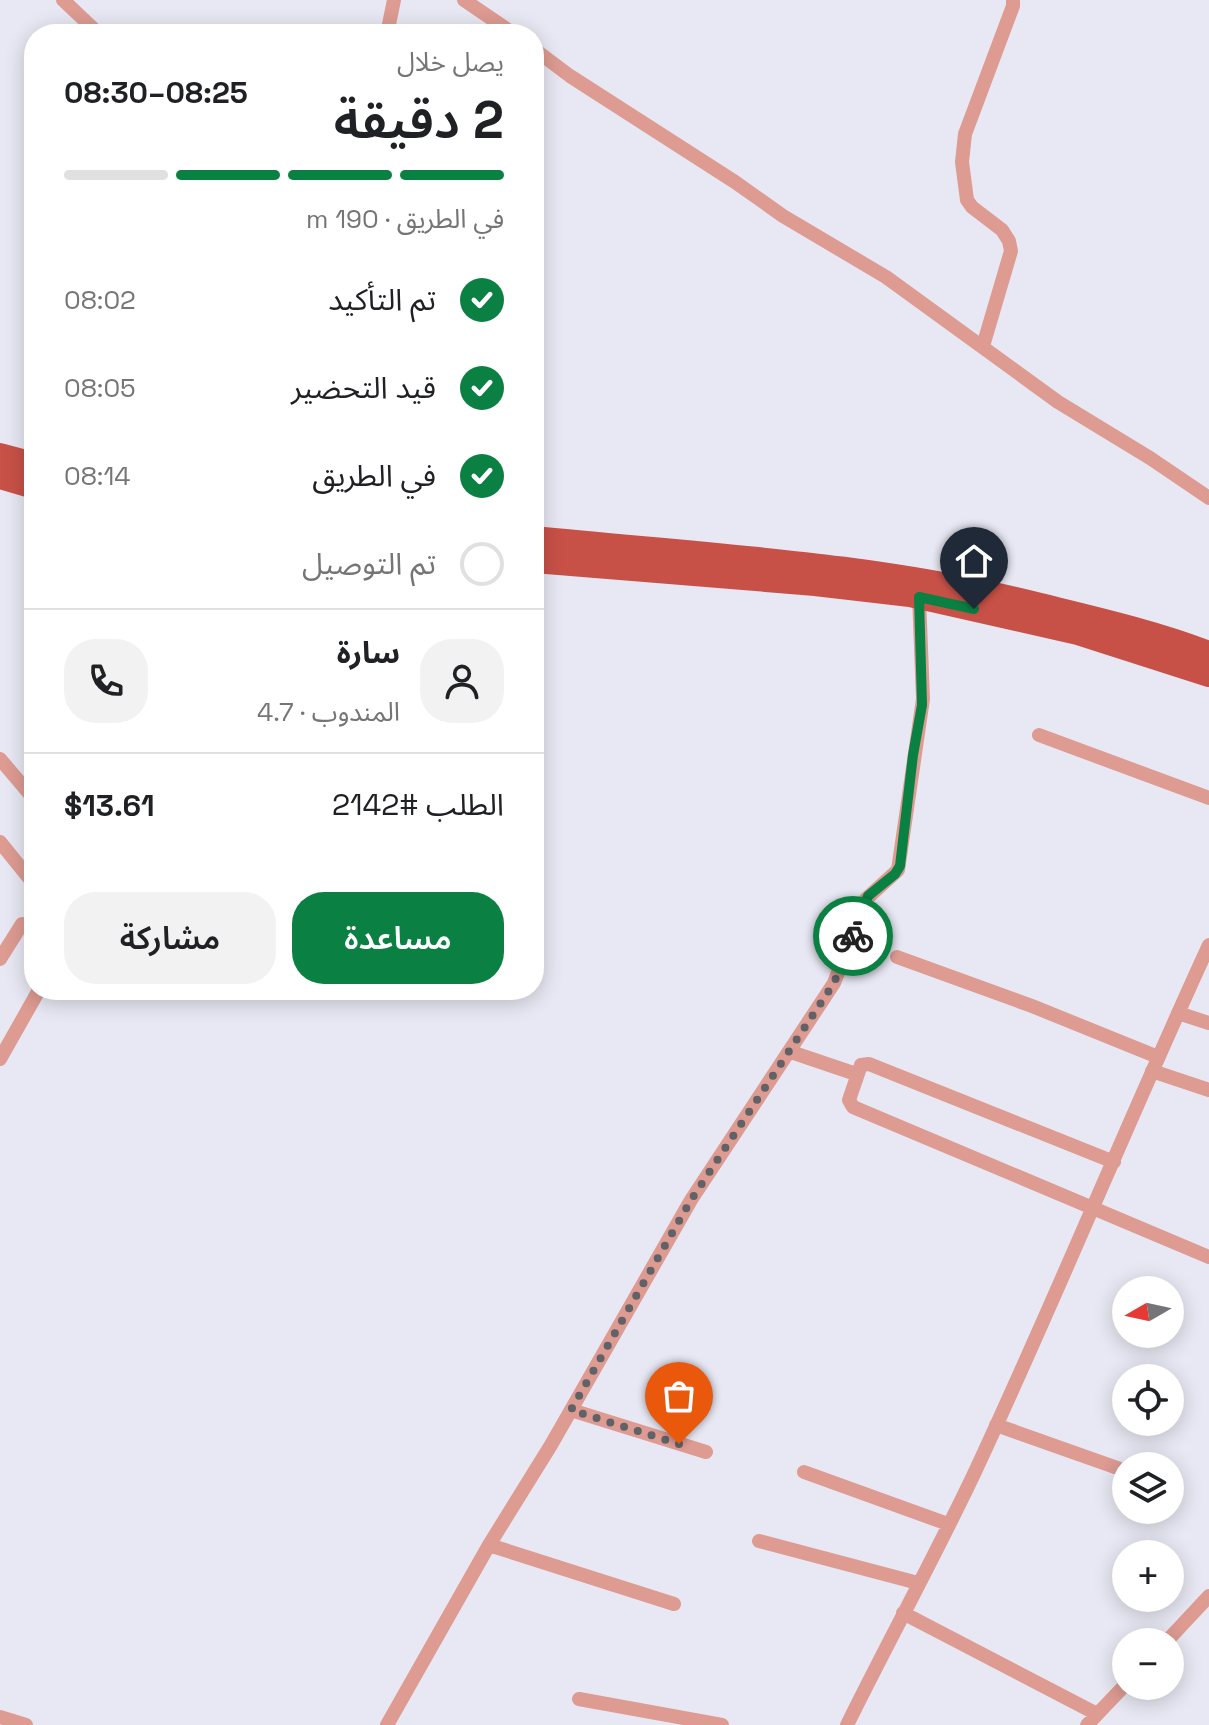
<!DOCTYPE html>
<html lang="ar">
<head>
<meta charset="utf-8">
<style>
  :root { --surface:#fff; --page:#f2f2f2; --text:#202124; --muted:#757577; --line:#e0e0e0; --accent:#0b8043 }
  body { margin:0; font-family:"Space Grotesk","Noto Sans Arabic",sans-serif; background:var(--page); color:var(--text); direction:rtl; height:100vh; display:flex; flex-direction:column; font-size:30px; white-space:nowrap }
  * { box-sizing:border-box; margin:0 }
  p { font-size:26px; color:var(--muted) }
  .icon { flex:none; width:44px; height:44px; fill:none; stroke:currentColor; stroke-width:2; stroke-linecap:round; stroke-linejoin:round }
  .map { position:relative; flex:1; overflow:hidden; direction:ltr }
  .side { position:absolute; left:24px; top:24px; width:520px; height:976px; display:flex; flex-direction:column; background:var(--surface); border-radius:32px; box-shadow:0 4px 20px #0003; direction:rtl }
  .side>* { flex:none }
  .needle { width:52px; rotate:261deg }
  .fabs { position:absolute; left:1112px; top:1276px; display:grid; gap:16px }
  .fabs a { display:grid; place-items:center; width:72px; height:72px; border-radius:50%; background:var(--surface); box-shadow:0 4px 20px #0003; font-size:40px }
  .pin { position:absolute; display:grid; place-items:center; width:68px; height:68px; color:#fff; margin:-82px -34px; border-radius:50% 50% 50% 0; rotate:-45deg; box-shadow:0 0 8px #0007 }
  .pin .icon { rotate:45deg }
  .courier { position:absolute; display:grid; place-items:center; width:80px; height:80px; margin:-40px; border:6px solid #0b8043; border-radius:50%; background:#fff; color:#222; box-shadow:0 2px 10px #0007 }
  .summary em { font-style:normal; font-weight:600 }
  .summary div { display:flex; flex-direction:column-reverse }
  .summary { display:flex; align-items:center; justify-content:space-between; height:136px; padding:0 40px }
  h1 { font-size:52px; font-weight:600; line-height:60px }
  .bar { display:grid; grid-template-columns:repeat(4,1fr); gap:12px 8px; align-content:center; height:96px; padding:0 40px }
  .bar i { height:10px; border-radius:6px; background:var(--line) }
  .bar .on { background:var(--accent) }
  .bar p { grid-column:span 4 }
  .line { display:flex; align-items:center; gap:20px; padding:0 40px; border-top:2px solid var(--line) }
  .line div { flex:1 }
  .round { display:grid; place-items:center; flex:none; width:84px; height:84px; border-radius:32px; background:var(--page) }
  ol { padding:0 40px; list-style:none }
  li { display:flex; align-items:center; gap:24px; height:88px }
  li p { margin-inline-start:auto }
  li .icon { padding:8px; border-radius:50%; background:var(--accent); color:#fff; stroke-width:4 }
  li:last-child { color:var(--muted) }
  li i { width:44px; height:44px; border:4px solid var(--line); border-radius:50% }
  .button { display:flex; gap:16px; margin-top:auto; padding:16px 40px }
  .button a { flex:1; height:92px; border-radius:32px; background:var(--accent); color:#fff; font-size:32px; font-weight:600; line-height:92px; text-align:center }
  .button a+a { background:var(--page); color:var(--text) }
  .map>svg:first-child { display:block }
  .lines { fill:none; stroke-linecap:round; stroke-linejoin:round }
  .minor { stroke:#dd9b92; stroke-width:14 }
  .primary { stroke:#c85147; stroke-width:24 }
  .done { stroke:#616168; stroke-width:8; stroke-dasharray:0 14.4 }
  .route { stroke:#0b8043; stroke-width:10 }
</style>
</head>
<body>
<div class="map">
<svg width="1209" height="1725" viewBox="0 0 1209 1725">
  <rect width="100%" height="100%" fill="#e8e8f4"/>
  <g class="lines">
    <path class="minor" d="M63,0l36,34
      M464,0l50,34
      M387,34l7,-34
      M534,49l36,27 165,106 48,34 103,61 172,125 92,56 59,40
      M983,346l28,-95 -2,-10 -7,-11 -30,-23 -5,-7 -5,-38 3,-28 48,-128v-6
      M1039,735l170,63
      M0,759l34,40
      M0,842l34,42
      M897,957l135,49 126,51
      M0,959l22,-35
      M1178,1013l31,10
      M791,1052l65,22
      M0,1059l39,-69
      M1152,1071l57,19
      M1114,1162l-245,-98 -8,1 -12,35 4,7 356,150
      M571,1410l135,42
      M996,1425l130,46
      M804,1472l144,52
      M759,1541l159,42
      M489,1545l185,59
      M903,1613l194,101
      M1166,1642l43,-46
      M579,1699l143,26
      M0,1717l26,8
      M387,1725l102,-180 62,-100 140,-245 143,-217 32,-84 32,-29 25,-171 -4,-102
      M847,1725c41,-83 86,-165 126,-249 82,-175 155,-355 236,-531
      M1087,1725l39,-41"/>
    <path class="primary" d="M0,455l34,9
      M0,477l34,10
      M534,538c169,17 340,25 506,67 57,14 114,27 169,48
      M534,561l281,23 95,11 168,38 131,42"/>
  </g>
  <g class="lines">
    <path class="done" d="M679,1444l-108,-34 120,-210 143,-217 19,-47"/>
    <path class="route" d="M853,936l15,-40 27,-22 5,-8 13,-111 9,-50 -3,-108 55,12"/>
  </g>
</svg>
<div class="fabs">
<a><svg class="needle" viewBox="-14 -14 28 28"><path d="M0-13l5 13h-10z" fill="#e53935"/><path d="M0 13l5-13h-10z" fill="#757577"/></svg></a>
<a><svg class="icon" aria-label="locate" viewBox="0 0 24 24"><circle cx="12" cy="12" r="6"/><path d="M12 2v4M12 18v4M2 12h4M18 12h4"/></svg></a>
<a><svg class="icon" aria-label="layers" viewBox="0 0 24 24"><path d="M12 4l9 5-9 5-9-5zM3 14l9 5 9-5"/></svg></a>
<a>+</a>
<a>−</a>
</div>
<div class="pin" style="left:679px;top:1444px;background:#ea580c"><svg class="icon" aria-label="bag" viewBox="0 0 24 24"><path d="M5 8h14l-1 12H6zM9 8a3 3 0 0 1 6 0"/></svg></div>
<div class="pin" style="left:974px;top:609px;background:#1f2937"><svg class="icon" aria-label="home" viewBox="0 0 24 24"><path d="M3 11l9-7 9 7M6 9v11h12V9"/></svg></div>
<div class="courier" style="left:853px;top:936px"><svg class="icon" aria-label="bike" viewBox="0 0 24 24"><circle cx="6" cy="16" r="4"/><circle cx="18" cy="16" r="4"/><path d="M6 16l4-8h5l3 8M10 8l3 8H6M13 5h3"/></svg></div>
<section class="side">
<div class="summary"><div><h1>2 دقيقة</h1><p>يصل خلال</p></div><em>08:25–08:30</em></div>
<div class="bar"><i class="on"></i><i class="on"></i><i class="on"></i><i></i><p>في الطريق · 190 m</p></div>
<ol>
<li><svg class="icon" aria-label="check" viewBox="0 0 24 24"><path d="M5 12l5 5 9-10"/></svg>تم التأكيد<p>08:02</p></li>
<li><svg class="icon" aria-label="check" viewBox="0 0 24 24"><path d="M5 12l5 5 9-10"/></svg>قيد التحضير<p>08:05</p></li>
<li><svg class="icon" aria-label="check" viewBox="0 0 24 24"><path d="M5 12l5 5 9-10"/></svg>في الطريق<p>08:14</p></li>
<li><i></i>تم التوصيل</li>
</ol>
<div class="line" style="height:144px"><a class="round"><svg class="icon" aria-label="person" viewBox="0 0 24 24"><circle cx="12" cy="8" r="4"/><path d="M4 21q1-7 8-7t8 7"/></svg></a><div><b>سارة</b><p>المندوب · 4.7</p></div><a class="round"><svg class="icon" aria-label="phone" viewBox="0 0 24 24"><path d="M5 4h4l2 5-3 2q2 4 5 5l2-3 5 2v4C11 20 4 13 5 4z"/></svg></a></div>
<div class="line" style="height:104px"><div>الطلب #2142</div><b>$13.61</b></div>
<div class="button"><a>مساعدة</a><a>مشاركة</a></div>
</section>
</div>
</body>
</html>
